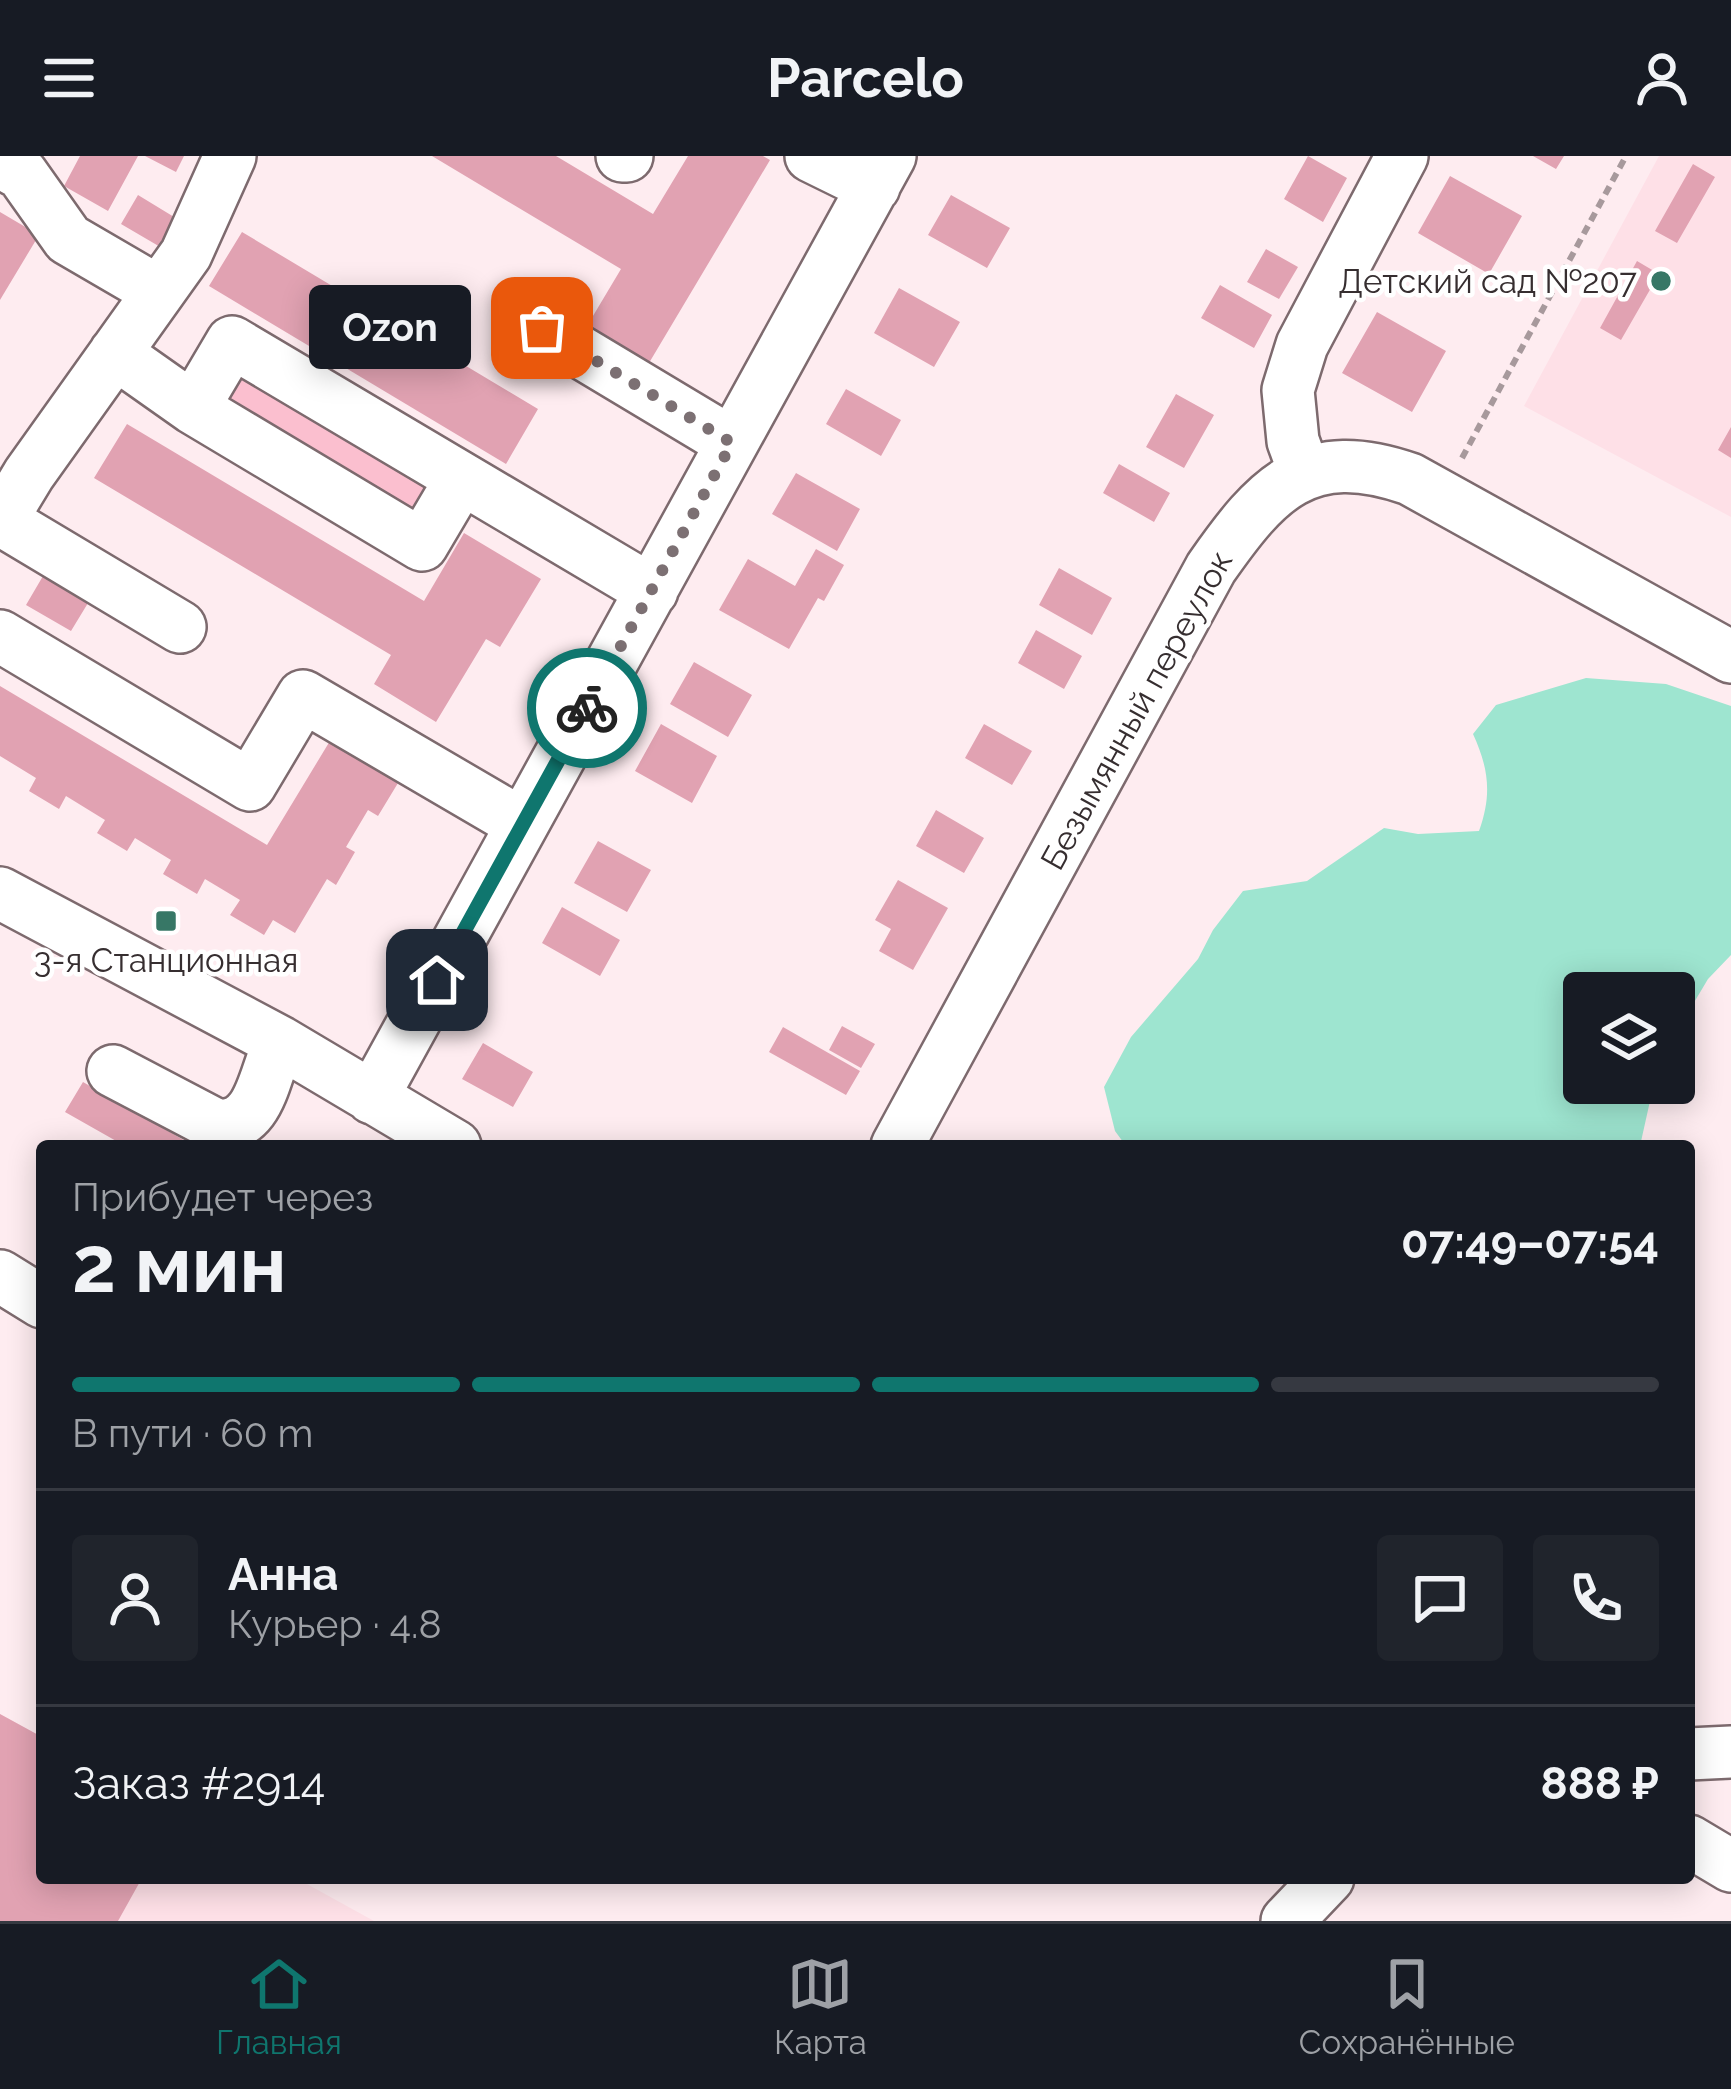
<!DOCTYPE html>
<html lang="ru">
<head>
<meta charset="utf-8">
<style>
  :root { --surface:#171b24; --page:#20242c; --text:#f1f3f6; --muted:#9ea1a6; --line:#363941; --accent:#0f766e }
  body { margin:0; font-family:Raleway,sans-serif; background:var(--page); color:var(--text); height:100vh; display:flex; flex-direction:column; font-size:45px; white-space:nowrap }
  * { box-sizing:border-box; margin:0 }
  p { font-size:39px; color:var(--muted) }
  .icon { flex:none; width:66px; height:66px; fill:none; stroke:currentColor; stroke-width:2; stroke-linecap:round; stroke-linejoin:round }
  .map { position:relative; flex:1; overflow:hidden }
  .side { position:absolute; left:36px; top:984px; width:1659px; height:744px; display:flex; flex-direction:column; background:var(--surface); border-radius:12px; box-shadow:0 6px 30px #0003 }
  .side>* { flex:none }
  .fabs { position:absolute; left:1563px; top:816px; display:grid; gap:24px }
  .fabs a { display:grid; place-items:center; width:132px; height:132px; border-radius:12px; background:var(--surface); box-shadow:0 6px 30px #0003; font-size:60px }
  .pin { position:absolute; display:grid; place-items:center; width:102px; height:102px; color:#fff; margin:-51px; border-radius:24px; box-shadow:0 6px 18px #0006 }
  .courier { position:absolute; display:grid; place-items:center; width:120px; height:120px; margin:-60px; border:9px solid #0f766e; border-radius:50%; background:#fff; color:#222; box-shadow:0 3px 15px #0007 }
  .bubble { position:absolute; height:84px; border-radius:12px; background:var(--surface); box-shadow:0 6px 30px #0003; font-size:39px; font-weight:700; line-height:84px; text-align:center }
  .summary em { font-style:normal; font-weight:700 }
  .summary div { display:flex; flex-direction:column-reverse }
  .summary { display:flex; align-items:center; justify-content:space-between; height:204px; padding:0 36px }
  h1 { font-size:78px; font-weight:700; line-height:90px }
  .bar { display:grid; grid-template-columns:repeat(4,1fr); gap:18px 12px; align-content:center; height:144px; padding:0 36px }
  .bar i { height:15px; border-radius:9px; background:var(--line) }
  .bar .selected { background:var(--accent) }
  .bar p { grid-column:span 4 }
  .line { display:flex; align-items:center; gap:30px; padding:0 36px; border-top:3px solid var(--line) }
  .line div { flex:1 }
  .round { display:grid; place-items:center; flex:none; width:126px; height:126px; border-radius:12px; background:var(--page) }
  header { display:flex; justify-content:space-between; align-items:center; height:156px; padding:0 36px; background:var(--surface); font-size:54px; font-weight:700 }
  .dock { display:flex; justify-content:space-around; align-items:center; height:168px; border-top:3px solid var(--line); background:var(--surface); font-size:33px; color:var(--muted) }
  .dock a { display:grid; justify-items:center; gap:6px }
  .dock .selected { color:var(--accent) }
  .map>svg:first-child { display:block }
  .built { fill:#fee0e7 }
  .green { fill:#fbbfcf }
  .water { fill:#9ee5d0 }
  .building { fill:#e1a2b2 }
  .lines { fill:none; stroke-linecap:round; stroke-linejoin:round }
  .minor-casing { stroke:#7d6a6e; stroke-width:56 }
  .path { stroke:#a7999c; stroke-width:6; stroke-dasharray:9 6; stroke-linecap:butt }
  .minor { stroke:#fff; stroke-width:51 }
  .done { stroke:#7c7073; stroke-width:12; stroke-dasharray:0 21.6 }
  .route { stroke:#0f766e; stroke-width:15 }
  .poi-dot { fill:#377766; stroke:#fff; stroke-width:4.5 }
  .labels { text-anchor:middle; stroke-width:9; stroke-linejoin:round; paint-order:stroke }
  .poi-label { font-size:33px; fill:#362e30; stroke:#fff; text-anchor:end }
  .street-label { font-size:33px; fill:#362e30; stroke:#fff }
</style>
</head>
<body>
<header><svg class="icon" aria-label="menu" viewBox="0 0 24 24"><path d="M4 6h16M4 12h16M4 18h16"/></svg>Parcelo<svg class="icon" aria-label="person" viewBox="0 0 24 24"><circle cx="12" cy="8" r="4"/><path d="M4 21q1-7 8-7t8 7"/></svg></header>
<div class="map">
<svg width="1731" height="1765" viewBox="0 0 1731 1765">
  <rect width="100%" height="100%" fill="#feecf0"/>
  <path class="built" d="M1659,0h72v361l-207,-111z
    M0,1558l42,23v141h254l78,43h-374z"/>
  <path class="green" d="M233,216l188,108 4,14 -14,16 -184,-103 -6,-27z"/>
  <path class="water" d="M1586,522l80,6 65,22v249l-23,24 -34,57v-43h-90v90h70l-14,63h-514l-11,-15 -11,-44 27,-50 67,-78 15,-29 30,-39 64,-10 77,-53 34,6 61,-3c13,-36 10,-62 -6,-97l23,-29z"/>
  <path class="building" d="M80,0h58l-30,55 -44,-25z
    M145,0h39l-8,16z
    M432,0h124l97,58 35,-58h75l7,4 -124,208 -62,-37 37,-62z
    M1308,0l39,22 -24,44 -39,-23z
    M1533,0h31l-8,13z
    M1693,8l22,13 -38,66 -22,-12z
    M1450,20l72,40 -33,58 -71,-41z
    M138,39l41,25 -17,28 -41,-24z
    M951,39l59,33 -23,40 -59,-33z
    M0,56l39,23 -39,65z
    M242,76l296,177 -32,55 -297,-178z
    M1266,93l32,18 -19,32 -32,-17z
    M1637,105l22,13 -38,66 -21,-12z
    M1220,129l52,30 -18,33 -53,-30z
    M899,132l61,34 -26,45 -60,-34z
    M1377,156l69,39 -34,61 -70,-39z
    M846,233l55,31 -20,36 -55,-32z
    M1176,238l38,21 -30,53 -38,-21z
    M127,268l297,177 40,-68 77,46 -41,68 -14,-8 -50,83 -62,-38 17,-29 -297,-177z
    M1731,271v31l-13,-8z
    M1119,308l51,29 -16,29 -51,-29z
    M796,317l64,36 -23,42 -65,-37z
    M816,393l28,16 -20,36 -6,-3 -29,51 -70,-39 29,-51 47,27z
    M1059,412l53,30 -20,37 -53,-30z
    M43,420l45,27 -17,28 -45,-26z
    M1036,474l46,26 -18,33 -46,-26z
    M694,506l58,33 -24,42 -58,-33z
    M0,530l267,159 72,-119 59,35 -10,16 10,6 -20,33 -10,-6 -22,37 9,5 -19,33 -9,-6 -32,54 -22,-13 -9,15 -34,-20 10,-15 -35,-21 -8,15 -34,-20 8,-14 -36,-22 -8,13 -30,-18 8,-13 -39,-24 -7,13 -30,-18 7,-13 -36,-22z
    M661,568l56,32 -25,47 -57,-32z
    M984,568l48,27 -20,34 -47,-27z
    M936,654l48,28 -20,35 -48,-27z
    M598,685l53,29 -24,42 -53,-29z
    M898,724l50,28 -35,62 -34,-19 12,-22 -16,-9z
    M562,751l58,33 -20,36 -58,-33z
    M842,870l33,18 -14,24 -32,-18z
    M783,871l77,44 -14,24 -77,-43z
    M483,887l50,29 -20,35 -51,-28z
    M83,926l111,64h-69l-60,-34z
    M0,1558l42,23v141h100l-24,43h-118z"/>
  <g class="lines">
    <defs>
      <path id="minor" d="M622,0h5
        M811,0l63,31
        M0,6l22,12 46,65 91,53
        M542,173l190,114
        M115,197l78,55
        M1305,318l-12,-33 -5,-51 14,-45 100,-189
        M461,323l-39,66 -229,-137 39,-66 420,249
        M1,364l179,107
        M0,366l29,-48 157,-220 44,-98
        M0,480l250,149 53,-89 219,128
        M0,737l280,149 175,104
        M113,915l103,54c46,4 47,-51 64,-83
        M372,942l518,-942
        M897,990l314,-578c56,-80 96,-125 199,-89l321,178
        M0,1120l42,26
        M1689,1598l42,-2
        M1689,1685l42,25
        M1287,1765l41,-43"/>
    </defs>
    <use href="#minor" class="minor-casing"/>
    <path class="path" d="M1462,302l164,-302"/>
    <use href="#minor" class="minor"/>
  </g>
  <g class="lines">
    <path class="done" d="M542,172l190,115 -145,265"/>
    <path class="route" d="M437,824l150,-272"/>
  </g>
  <g class="poi-dot">
    <circle cx="1661" cy="125" r="12"/>
    <rect x="154" y="753" width="24" height="24" rx="6"/>
  </g>
  <g class="labels">
    <g class="poi-label">
      <text x="1637" y="137">Детский сад №207</text>
      <text x="166" y="816" text-anchor="middle">3-я Станционная</text>
    </g>
    <g class="street-label">
      <text transform="translate(1136 554) rotate(-61)" y="12">Безымянный переулок</text>
    </g>
  </g>
</svg>
<div class="fabs">
<a><svg class="icon" aria-label="layers" viewBox="0 0 24 24"><path d="M12 4l9 5-9 5-9-5zM3 14l9 5 9-5"/></svg></a>
</div>
<div class="pin" style="left:542px;top:172px;background:#ea580c"><svg class="icon" aria-label="bag" viewBox="0 0 24 24"><path d="M5 8h14l-1 12H6zM9 8a3 3 0 0 1 6 0"/></svg></div>
<div class="pin" style="left:437px;top:824px;background:#1f2937"><svg class="icon" aria-label="home" viewBox="0 0 24 24"><path d="M3 11l9-7 9 7M6 9v11h12V9"/></svg></div>
<div class="courier" style="left:587px;top:552px"><svg class="icon" aria-label="bike" viewBox="0 0 24 24"><circle cx="6" cy="16" r="4"/><circle cx="18" cy="16" r="4"/><path d="M6 16l4-8h5l3 8M10 8l3 8H6M13 5h3"/></svg></div>
<div class="bubble" style="left:309px;top:129px;width:162px">Ozon</div>
<section class="side">
<div class="summary"><div><h1>2 мин</h1><p>Прибудет через</p></div><em>07:49–07:54</em></div>
<div class="bar"><i class="selected"></i><i class="selected"></i><i class="selected"></i><i></i><p>В пути · 60 m</p></div>
<div class="line" style="height:216px"><a class="round"><svg class="icon" aria-label="person" viewBox="0 0 24 24"><circle cx="12" cy="8" r="4"/><path d="M4 21q1-7 8-7t8 7"/></svg></a><div><b>Анна</b><p>Курьер · 4.8</p></div><a class="round"><svg class="icon" aria-label="chat" viewBox="0 0 24 24"><path d="M4 5h16v11H9l-5 4z"/></svg></a><a class="round"><svg class="icon" aria-label="phone" viewBox="0 0 24 24"><path d="M5 4h4l2 5-3 2q2 4 5 5l2-3 5 2v4C11 20 4 13 5 4z"/></svg></a></div>
<div class="line" style="height:156px"><div>Заказ #2914</div><b>888 ₽</b></div>
</section>
</div>
<nav class="dock">
<a class="selected"><svg class="icon" aria-label="home" viewBox="0 0 24 24"><path d="M3 11l9-7 9 7M6 9v11h12V9"/></svg>Главная</a>
<a><svg class="icon" aria-label="map" viewBox="0 0 24 24"><path d="M3 6l6-2 6 2 6-2v14l-6 2-6-2-6 2zM9 4v14M15 6v14"/></svg>Карта</a>
<a><svg class="icon" aria-label="saved" viewBox="0 0 24 24"><path d="M7 4h10v16l-5-4-5 4z"/></svg>Сохранённые</a>
</nav>
</body>
</html>
